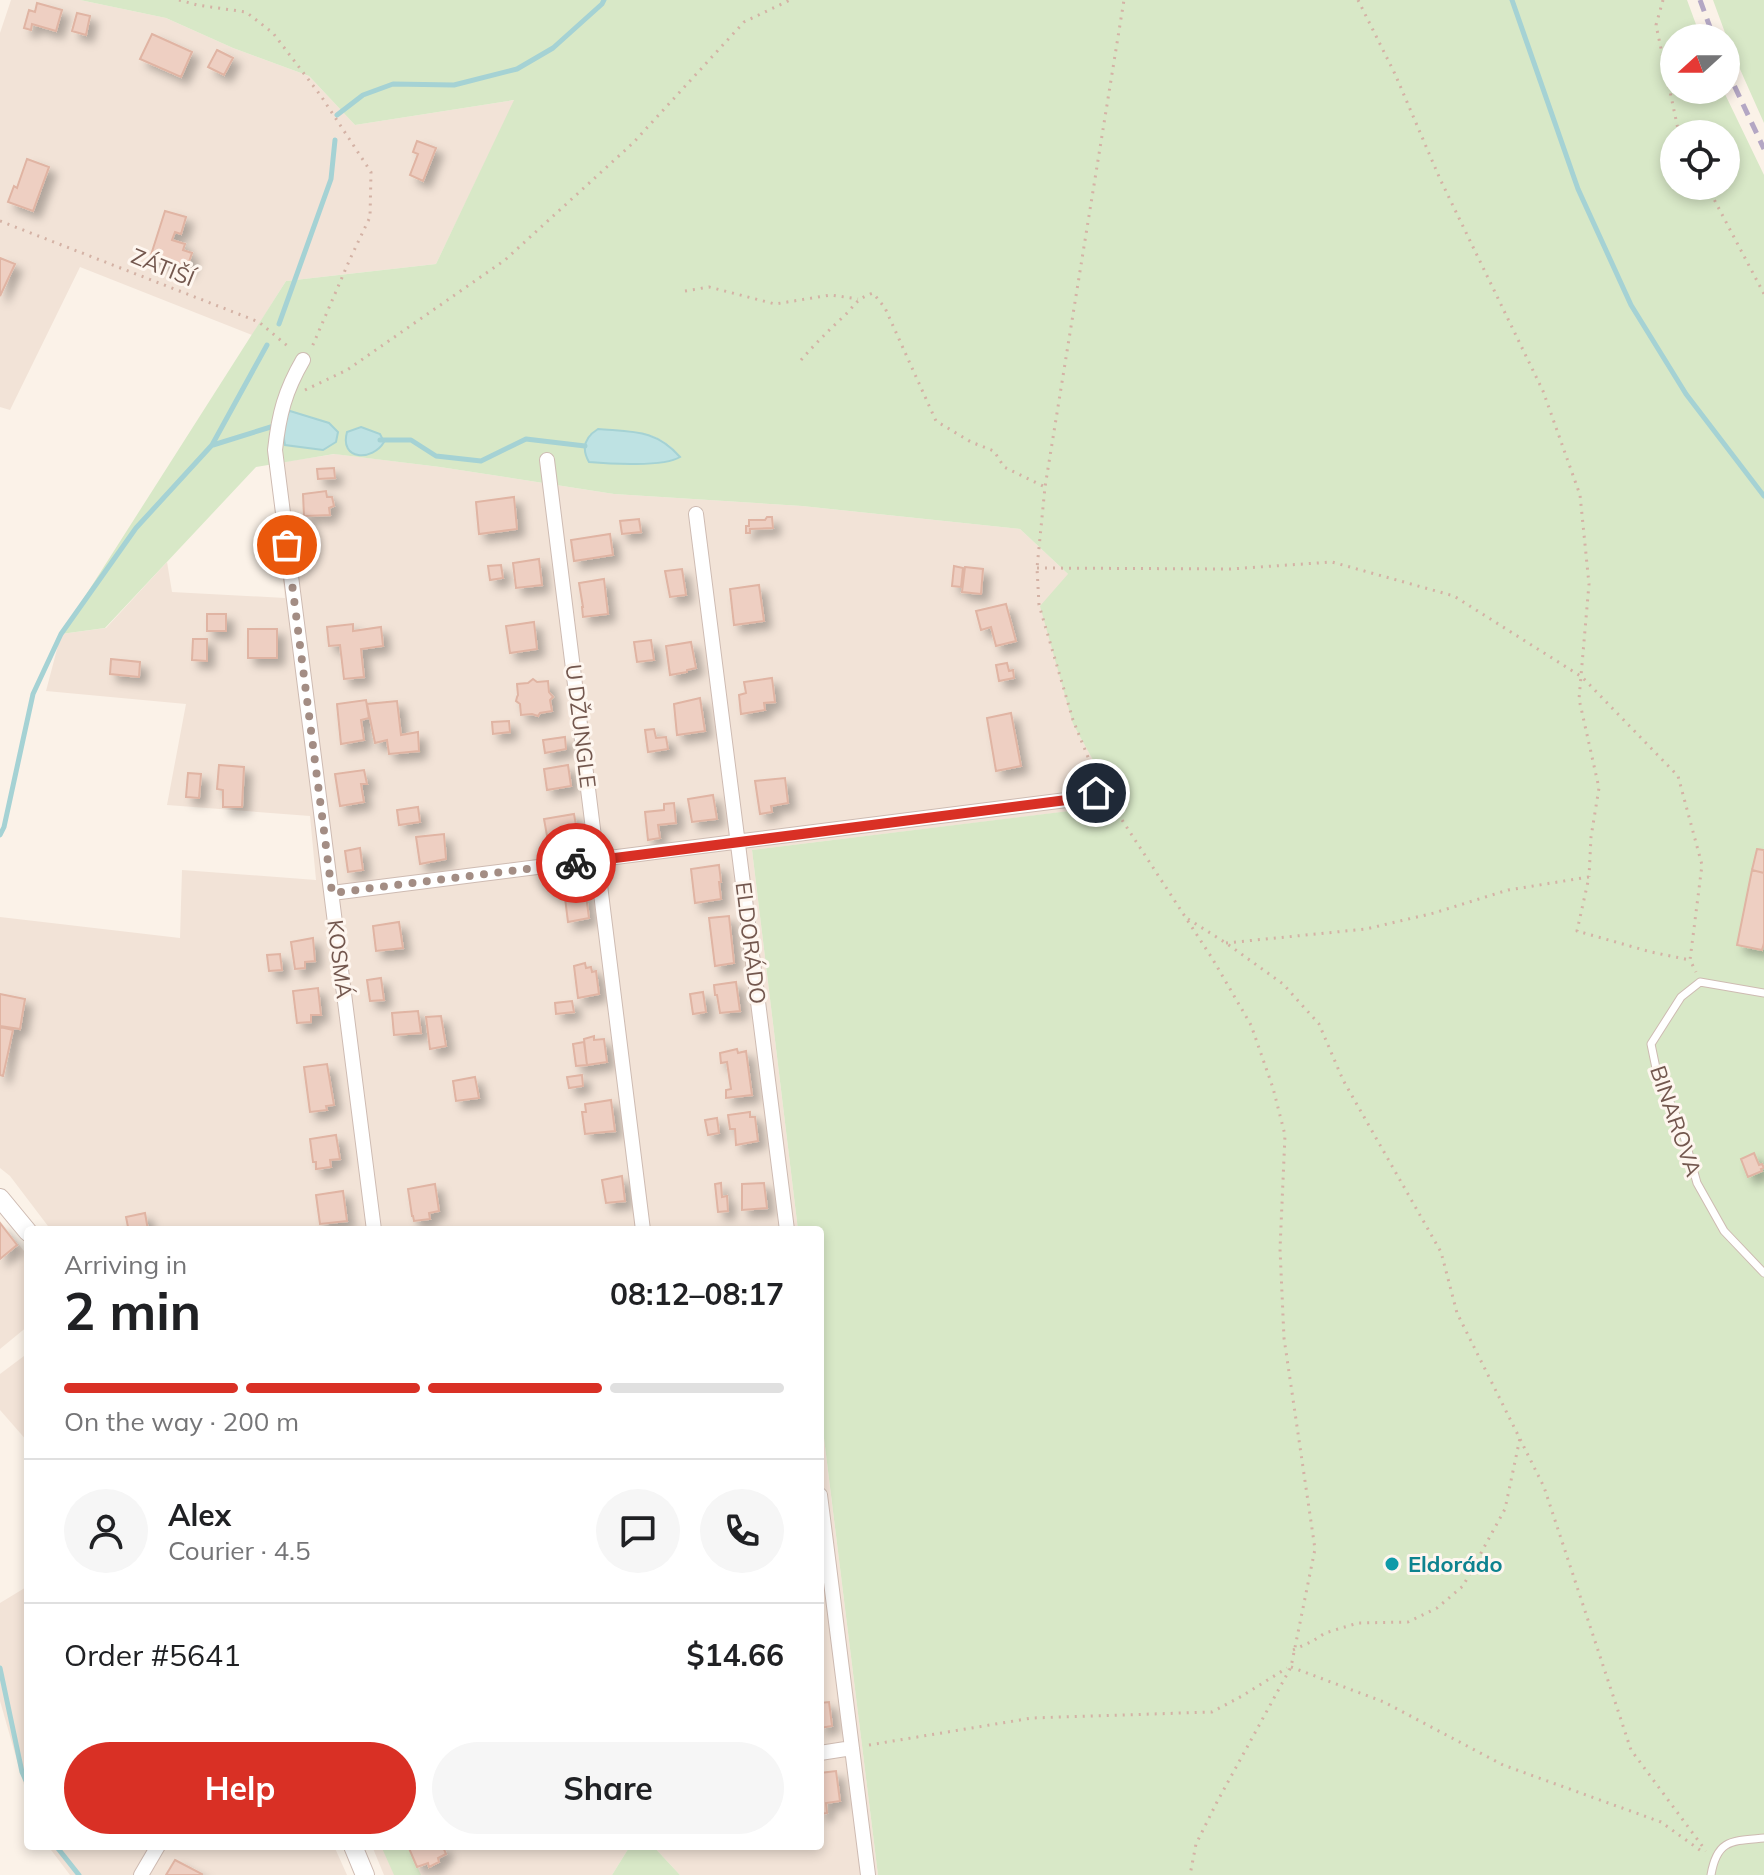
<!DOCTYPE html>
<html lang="en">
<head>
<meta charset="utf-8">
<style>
  :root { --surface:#fff; --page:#f6f6f6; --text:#202124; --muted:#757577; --line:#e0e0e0; --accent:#d93025 }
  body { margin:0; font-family:Mulish,sans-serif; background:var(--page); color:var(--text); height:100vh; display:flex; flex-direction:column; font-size:30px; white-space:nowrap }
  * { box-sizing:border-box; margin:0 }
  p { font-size:26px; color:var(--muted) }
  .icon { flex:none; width:44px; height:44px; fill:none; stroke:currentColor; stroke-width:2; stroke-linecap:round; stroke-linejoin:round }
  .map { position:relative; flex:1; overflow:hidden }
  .side { position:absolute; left:24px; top:1226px; width:800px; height:624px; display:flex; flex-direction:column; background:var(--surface); border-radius:8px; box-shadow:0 4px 12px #0003 }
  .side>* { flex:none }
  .needle { width:52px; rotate:249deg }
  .tools { position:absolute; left:1660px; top:24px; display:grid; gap:16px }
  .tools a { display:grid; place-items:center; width:80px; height:80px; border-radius:50%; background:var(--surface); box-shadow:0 4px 12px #0003; font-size:40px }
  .pin { position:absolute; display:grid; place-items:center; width:68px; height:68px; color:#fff; margin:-34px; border:4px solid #fff; border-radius:50%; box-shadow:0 2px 8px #0007 }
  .courier { position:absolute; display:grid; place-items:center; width:80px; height:80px; margin:-40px; border:6px solid #d93025; border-radius:50%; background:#fff; color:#222; box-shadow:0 2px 10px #0007 }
  .summary em { font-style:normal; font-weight:700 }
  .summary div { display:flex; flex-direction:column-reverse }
  .summary { display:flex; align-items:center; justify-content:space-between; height:136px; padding:0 40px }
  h1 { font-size:52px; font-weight:700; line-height:60px }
  .bar { display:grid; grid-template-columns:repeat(4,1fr); gap:12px 8px; align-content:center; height:96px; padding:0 40px }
  .bar i { height:10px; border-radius:6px; background:var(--line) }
  .bar .active { background:var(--accent) }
  .bar p { grid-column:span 4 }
  .line { display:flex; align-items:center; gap:20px; padding:0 40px; border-top:2px solid var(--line) }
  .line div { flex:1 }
  .round { display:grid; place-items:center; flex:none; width:84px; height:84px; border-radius:42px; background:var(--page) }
  .cta { display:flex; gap:16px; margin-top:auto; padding:16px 40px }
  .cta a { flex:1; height:92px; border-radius:48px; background:var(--accent); color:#fff; font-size:32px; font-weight:700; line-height:92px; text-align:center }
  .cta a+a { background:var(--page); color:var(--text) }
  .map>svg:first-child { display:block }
  .residential { fill:#f2e3d7 }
  .green { fill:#d8e8c7; fill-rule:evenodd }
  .water { fill:#bee2e3; stroke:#a5d2d4; stroke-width:2 }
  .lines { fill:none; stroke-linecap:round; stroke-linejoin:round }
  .stream { stroke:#a5d2d4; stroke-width:5 }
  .building { fill:#eecfc2; stroke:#e0b4a3; stroke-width:2; filter:url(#shadow) }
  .service-casing { stroke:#cebbb2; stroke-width:9 }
  .minor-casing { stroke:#cebbb2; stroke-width:16 }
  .tertiary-casing { stroke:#cebbb2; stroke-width:20 }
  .path { stroke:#d4b2a5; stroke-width:3; stroke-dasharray:2 6; stroke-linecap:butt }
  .service { stroke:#fff; stroke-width:7 }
  .minor { stroke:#fff; stroke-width:14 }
  .tertiary { stroke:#fff; stroke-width:18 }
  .rail { stroke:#b4a7c4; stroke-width:5; stroke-dasharray:12 8; stroke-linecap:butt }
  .done { stroke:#a38d84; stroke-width:8; stroke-dasharray:0 14.4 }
  .route { stroke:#d93025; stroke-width:10 }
  .culture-dot { fill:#0f9aa8; stroke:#fef6ef; stroke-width:3 }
  .labels { text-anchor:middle; stroke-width:6; stroke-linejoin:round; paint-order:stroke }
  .street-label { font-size:22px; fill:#73574e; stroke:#fef6ef }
  .culture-label { font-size:22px; font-weight:bold; fill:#0d838f; stroke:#fef6ef; text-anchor:start }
</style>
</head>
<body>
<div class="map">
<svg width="1764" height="1875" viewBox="0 0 1764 1875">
  <defs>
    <filter id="shadow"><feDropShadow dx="7" dy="7" stdDeviation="4" flood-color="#0004"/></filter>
  </defs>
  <rect width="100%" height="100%" fill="#fbf2e8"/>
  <path class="residential" d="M11,0h69l86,18 67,30 76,28 46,49 160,-25 -79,164 -150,17 -34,54 -172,-68 -70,143 -10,-3v-374z
    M335,454l105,13 174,27 188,12 218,23 48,45 5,150 46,81 -367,45 46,380h-747l-41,-54 -10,-8v-251l180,21 2,-68 134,10 -6,-64 -143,-11 19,-101 -140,-13 15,-57 45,-6 61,-66 5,30 113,6 -14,-134z
    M0,1221l28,35v70l-28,23z
    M28,1353v89l-28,-32v-36z
    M820,1406l58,469h-198l-27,-29h167z
    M28,1586v213l-28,-98v-98z
    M48,1846h286l13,29h-277z
    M372,1846h258l-18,29h-228z"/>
  <path class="green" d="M80,0h1607l14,38h-27v52h49l41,85v1700h-886l-58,-469v-176h-22l-46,-380 366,-45 -45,-81 -33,-118 28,-32 -48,-45 -218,-23 -188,-12 -174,-27 -106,-13 -78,13 -151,161 -44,6 225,-353 150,-17 78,-164 -159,25 -46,-49 -76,-28 -67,-30zM1674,134h52v52h-52zM637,432c21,5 29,8 43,24l-18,7 -73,-1 -4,-16 5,-12z
    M1713,0h51v123l-33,-74z
    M381,1846h27l13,29h-27z
    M630,1846h23l27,29h-68z"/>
  <path class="water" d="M290,411l39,12 9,9 -2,10 -13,8 -38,-5c-2,-11 -5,-25 5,-34z
    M361,427l19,7 4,8c-11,19 -45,19 -37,-10z
    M598,429c34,3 58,0 82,28 -16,10 -70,7 -91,5 -8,-14 -4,-25 9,-33z"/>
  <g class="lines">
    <path class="stream" d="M1512,0l66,189 53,116 55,89 78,102
      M337,115l26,-20 30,-11 61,1 63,-16 36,-21 49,-44 2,-4
      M279,324l52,-145 4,-39
      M380,440h31l25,16 45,5 45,-22 59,7
      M213,445l61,-19
      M0,835l4,-8 29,-133 28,-60 75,-106 76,-83 55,-100
      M0,1668l22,104 6,13
      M56,1846l23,29"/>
  </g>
  <path class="building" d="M37,3l25,7 -6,21 -24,-7 -1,6 -7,-2 5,-18 6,2z
    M77,13l13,3 -4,19 -14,-4z
    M152,34l40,18 -11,25 -41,-18z
    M217,50l16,8 -9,17 -16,-8z
    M417,141l19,7 -13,33 -13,-6 8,-21 -5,-2z
    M27,159l22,8 -16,44 -25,-9 6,-16 3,2 2,-6z
    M165,211l21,6 -5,17 -6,-2 -3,8 13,4 -2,6 9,3 -6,17 -36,-12z
    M0,258l15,6 -15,32z
    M334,468l1,10 -17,1 -1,-10z
    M326,491l1,6h5l2,9 -5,2 1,7 -26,1 -1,-22z
    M514,497l3,32 -38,5 -3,-32z
    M767,517h5l1,11 -23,1v4h-4v-7h3v-6h16z
    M639,519l2,13 -19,2 -2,-13z
    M610,534l3,21 -39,6 -3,-21z
    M539,559l3,26 -26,3 -3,-25z
    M501,565l2,13 -13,2 -2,-14z
    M954,566l9,2 -2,19 -9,-1z
    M965,567l18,2 -2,25 -19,-2z
    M682,569l4,26 -16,2 -5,-26z
    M604,579l4,35 -25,3 -1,-10h1l-4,-24z
    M759,585l5,36 -30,4 -4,-36z
    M1006,604l10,37 -20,5 -5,-19 -10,3 -5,-19z
    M207,614h19v17h-19z
    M534,622l3,27 -27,4 -4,-27z
    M353,624v7l28,-4 2,19 -22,3 3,28 -20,2 -4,-34 -11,1 -2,-19z
    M248,629h29v29h-29z
    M193,639h14v22l-15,-1z
    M651,640l3,20 -17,2 -3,-20z
    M691,642l5,26 -9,2v2l-17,3 -4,-29z
    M111,659l29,3 -1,15 -29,-3z
    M1007,663l2,8 4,-1 1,8 -15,3 -3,-16z
    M772,678l3,24 -11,1 1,7 -24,4 -2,-19 7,-2 -2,-11z
    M533,679l4,3 11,-1 1,11 4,5 -3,3 2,11 -12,2 -2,3 -6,-2 -11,1 -1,-11 -4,-3 1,-4 1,-2 -1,-11 11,-1z
    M700,698l5,33 -28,4 -3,-31z
    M366,700l3,18 -8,2 3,20 -23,4 -4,-40z
    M397,701l4,34 17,-3 1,19 -30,3 -2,-14 -12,3 -8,-39z
    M1011,713l10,53 -25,5 -9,-53z
    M509,721l1,11 -17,2 -1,-12z
    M654,729l2,9 10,-1 2,12 -20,3 -3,-22z
    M565,737l1,12 -21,4 -2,-13z
    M219,765l25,2 -2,40h-19v-17l-6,-1z
    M568,765l3,21 -24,4 -3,-21z
    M364,770l3,14h-6l3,18 -24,4 -5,-32z
    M188,773l13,1 -2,24 -13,-1z
    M785,778l3,25 -17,3 1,6 -12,2 -5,-33z
    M713,795l4,24 -25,3 -4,-23z
    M674,803l2,20 -18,2 2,13 -12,2 -3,-28 19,-2v-6z
    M418,807l2,15 -21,3 -2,-15z
    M574,814l5,28 -30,5 -5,-28z
    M444,834l2,25 -26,5 -4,-27z
    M360,848l3,22 -15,2 -3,-21z
    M1757,849l7,1v23l-12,-3z
    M719,865l2,17h-2l2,17 -26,4 -4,-34z
    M1752,870l12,3v70l-2,7 -25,-5z
    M586,895l3,23 -21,4 -3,-24z
    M729,916l5,47 -19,3 -6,-48z
    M399,922l4,26 -27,3 -3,-25z
    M313,938l2,23 -10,1v6l-10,1 -4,-27z
    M280,954l2,16 -13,1 -2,-16z
    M585,963l1,5 5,-1 1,5 4,-1 3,23 -21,4 -4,-32z
    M381,978l3,22 -14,1 -3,-21z
    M736,982l4,29 -20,2 -3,-18h-2l-1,-10z
    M318,988l3,27h-10v7l-14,1 -4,-32z
    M703,992l3,20 -13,2 -3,-20z
    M0,994l25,5 -5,30 -20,-3z
    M572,1001l2,11 -18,2 -1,-11z
    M418,1011l3,22 -27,2 -2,-22z
    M441,1016l5,30 -16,3 -4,-32z
    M0,1027l13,3 -10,46 -3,-1z
    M594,1036v4l10,-1 3,23 -20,3 -3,-26z
    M584,1042l3,23 -11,1 -3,-22z
    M737,1049l1,4 8,-2 6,44 -26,3v-8l5,-1 -4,-27 -6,1 -1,-10z
    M327,1064l7,41 -8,1 1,4 -17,2 -6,-45z
    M582,1075l1,11 -14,2 -2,-11z
    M475,1077l4,21 -23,3 -3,-20z
    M611,1100l4,31 -30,3 -3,-22h4l-1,-8z
    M750,1112v5h5l3,24 -22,4 -1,-16h-5l-2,-14z
    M717,1118l2,15 -11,2 -3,-15z
    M336,1135l4,24 -10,1 1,7 -15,2v-7h-3l-3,-23z
    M1754,1153l5,12 3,-1 2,4 -3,1 1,2 -14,6 -7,-18z
    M622,1176l3,25 -19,2 -4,-23z
    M721,1183l1,14 5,-1 1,15 -10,1 -3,-28z
    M764,1183l3,25 -25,2v-26z
    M435,1184l4,27 -10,2 1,6 -16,2 -1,-5h-1l-4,-27z
    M343,1191l4,30 -27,3 -4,-29z
    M145,1213l3,17h-35l15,-3 -2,-10z
    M0,1223l17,22 -17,14z
    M829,1702l3,24 -12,2v-25z
    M836,1771l4,30 -14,2 1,10 -7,1v-41z
    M408,1846h37l-2,1 3,7 -8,4 1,4 -10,5 -1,-4 -11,4z
    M175,1860l27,14v1h-36z"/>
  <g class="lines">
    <defs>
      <path id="service" d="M1764,993l-64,-11 -19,15 -30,47 6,29 25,56 15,54 27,48 40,42
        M1711,1875c6,-36 21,-34 53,-37"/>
      <path id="minor" d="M303,360c-18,31 -24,54 -28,90l99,780
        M547,460l96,770
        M696,514l91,716
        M332,893l758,-96 10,-9
        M820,1495l48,380
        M820,1753l32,-5
        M141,1875l17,-29"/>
      <path id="tertiary" d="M0,1198l28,34
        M353,1846l12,29"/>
    </defs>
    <use href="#service" class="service-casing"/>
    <use href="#minor" class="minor-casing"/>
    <use href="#tertiary" class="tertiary-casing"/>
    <path class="path" d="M179,0l18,5 49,7 27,21 48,63 50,76 -1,45 -20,42 -38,88
      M1358,0l37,74 45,105 103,212 37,104 9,89 -10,115 20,89 -8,49 -2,40
      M1663,0l-7,25 23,109
      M1707,186l57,108
      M0,221l259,101 32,27
      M685,291l24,-4 66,17 56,-9 27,4
      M801,360c14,-16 27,-29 42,-43 13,-12 11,-17 30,-24l12,15 51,113 35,21 23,9 10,16 41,20
      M305,390l42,-20 158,-110 128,-117 111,-121 46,-22
      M1037,568l193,1 102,-7 122,34 128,81 96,99 24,89 -12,95 6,12
      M1094,772l-21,-52 -34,-115 -2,-37 8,-81 79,-487
      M1109,800l103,158 39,67 22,63 12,47 -5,114 4,89 31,211 -24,118 -74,135 -21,42 -6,31
      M1188,919l38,24 57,41 36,40 24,56 98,172 16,61 87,174 87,263 75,101
      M1226,943l140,-14 68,-16 74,-23 81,-13 -12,54 74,21 39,8
      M1293,1650l20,-9 12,-8 33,-10 50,-1 29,-14 26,-22 42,-77 15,-71
      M1291,1667l93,35 119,63 158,57 43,31
      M869,1745l163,-27 180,-6 30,-16 45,-28"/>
    <use href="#service" class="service"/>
    <use href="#minor" class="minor"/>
    <use href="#tertiary" class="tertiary"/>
    <path class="rail" d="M1700,0l14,38
      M1726,68l38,81"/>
  </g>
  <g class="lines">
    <path class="done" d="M287,545l45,348 244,-30"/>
    <path class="route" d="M576,863l514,-66 6,-4"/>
  </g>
  <circle class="culture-dot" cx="1392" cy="1564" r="8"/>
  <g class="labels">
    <g class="street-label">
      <text transform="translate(163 267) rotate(22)" y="8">ZÁTIŠÍ</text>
      <text transform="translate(581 726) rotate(83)" y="8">U DŽUNGLE</text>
      <text transform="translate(751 943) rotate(83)" y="8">ELDORÁDO</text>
      <text transform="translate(340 959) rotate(83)" y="8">KOSMÁ</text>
      <text transform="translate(1676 1121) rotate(71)" y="8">BINAROVA</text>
    </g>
    <g class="culture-label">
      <text x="1408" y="1572">Eldorádo</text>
    </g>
  </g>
</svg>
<div class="tools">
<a><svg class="needle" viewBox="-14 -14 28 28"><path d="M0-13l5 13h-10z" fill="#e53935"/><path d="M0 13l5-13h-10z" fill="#757577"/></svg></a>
<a><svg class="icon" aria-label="locate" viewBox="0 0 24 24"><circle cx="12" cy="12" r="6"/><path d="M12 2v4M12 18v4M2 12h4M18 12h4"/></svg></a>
</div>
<div class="pin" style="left:287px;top:545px;background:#ea580c"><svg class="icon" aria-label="bag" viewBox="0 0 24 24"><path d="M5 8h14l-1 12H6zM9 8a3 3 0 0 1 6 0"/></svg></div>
<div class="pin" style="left:1096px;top:793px;background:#1f2937"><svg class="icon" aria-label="home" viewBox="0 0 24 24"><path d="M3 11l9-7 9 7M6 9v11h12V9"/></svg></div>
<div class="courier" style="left:576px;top:863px"><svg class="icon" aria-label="bike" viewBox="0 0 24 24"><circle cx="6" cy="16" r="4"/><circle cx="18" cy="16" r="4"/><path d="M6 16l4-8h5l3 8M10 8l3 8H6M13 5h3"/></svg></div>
<section class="side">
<div class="summary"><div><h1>2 min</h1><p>Arriving in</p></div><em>08:12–08:17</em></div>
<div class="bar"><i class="active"></i><i class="active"></i><i class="active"></i><i></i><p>On the way · 200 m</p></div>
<div class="line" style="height:144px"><a class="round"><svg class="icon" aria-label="person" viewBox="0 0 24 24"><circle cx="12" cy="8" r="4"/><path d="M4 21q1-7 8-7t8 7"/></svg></a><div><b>Alex</b><p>Courier · 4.5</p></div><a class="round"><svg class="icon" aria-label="chat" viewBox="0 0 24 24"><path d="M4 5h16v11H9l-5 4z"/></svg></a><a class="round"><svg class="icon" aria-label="phone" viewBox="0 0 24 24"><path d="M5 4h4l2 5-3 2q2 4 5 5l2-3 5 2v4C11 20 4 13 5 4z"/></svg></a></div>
<div class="line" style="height:104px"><div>Order #5641</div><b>$14.66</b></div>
<div class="cta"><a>Help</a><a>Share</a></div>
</section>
</div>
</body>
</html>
